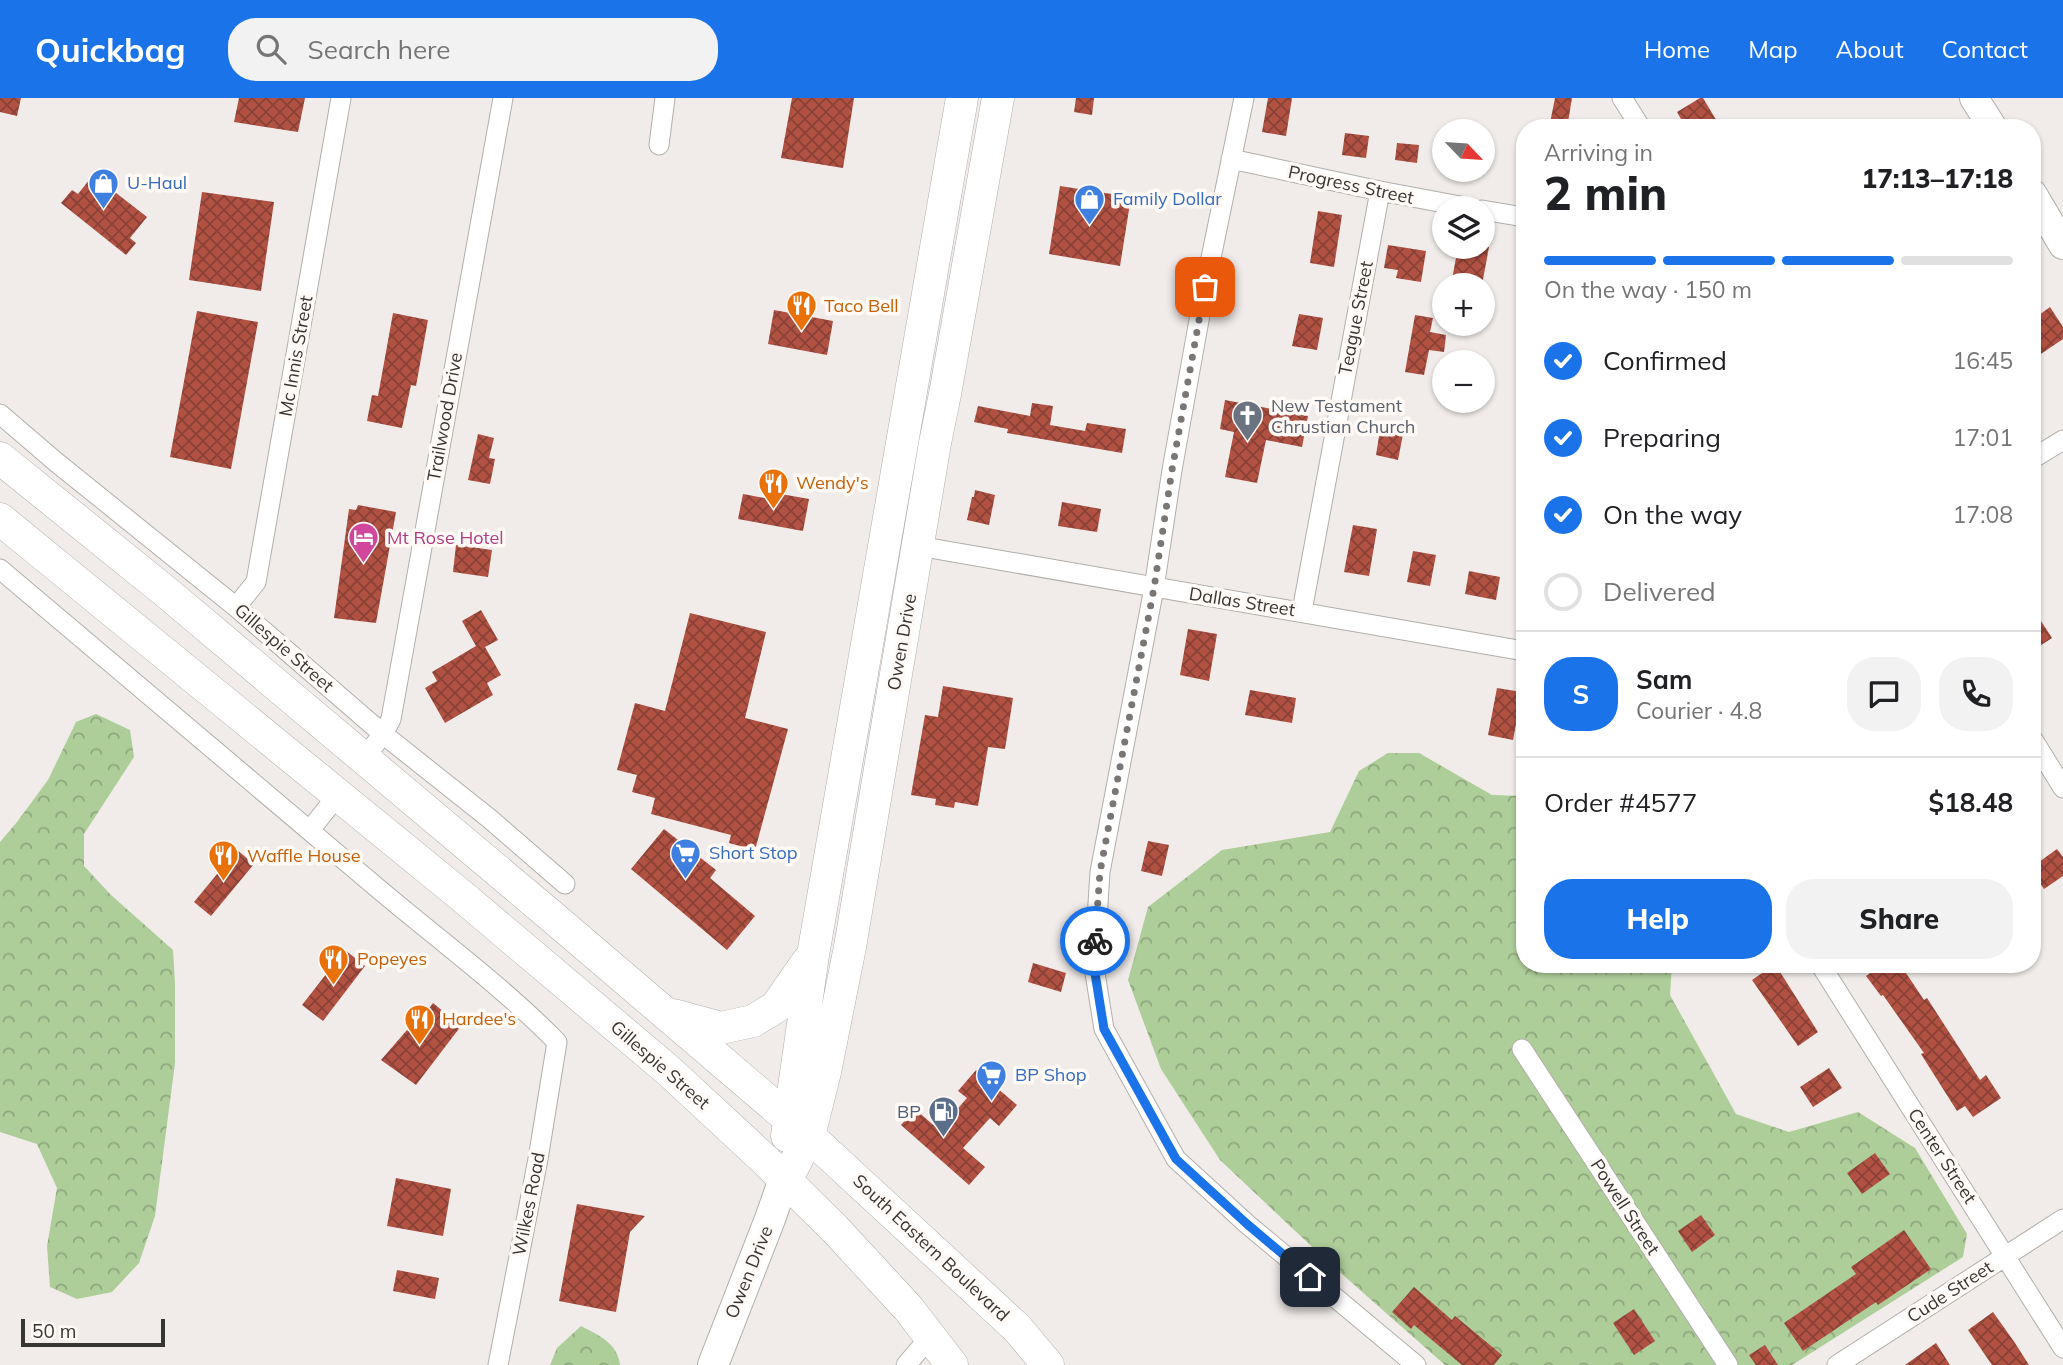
<!DOCTYPE html>
<html lang="en">
<head>
<meta charset="utf-8">
<style>
  :root { --surface:#fff; --page:#f2f2f2; --text:#202124; --muted:#757577; --line:#e0e0e0; --accent:#1a73e8 }
  body { margin:0; font-family:Mulish,sans-serif; background:var(--page); color:var(--text); height:100vh; display:flex; flex-direction:column; font-size:26px; white-space:nowrap }
  * { box-sizing:border-box; margin:0 }
  p { font-size:23px; color:var(--muted) }
  .icon { flex:none; width:38px; height:38px; fill:none; stroke:currentColor; stroke-width:2; stroke-linecap:round; stroke-linejoin:round }
  .map { position:relative; flex:1; overflow:hidden }
  .panel { position:absolute; left:1516px; top:21px; width:525px; height:854px; display:flex; flex-direction:column; background:var(--surface); border-radius:28px; box-shadow:0 2px 5px #0004 }
  .panel>* { flex:none }
  .needle { width:46px; rotate:115deg }
  .tools { position:absolute; left:1432px; top:21px; display:grid; gap:14px }
  .tools a { display:grid; place-items:center; width:63px; height:63px; border-radius:50%; background:var(--surface); box-shadow:0 2px 5px #0004; font-size:35px }
  .scale { position:absolute; left:21px; bottom:18px; width:144px; box-sizing:border-box; padding-left:7px; border:4px solid #383635; border-top:0; font-size:19px; line-height:24px; white-space:nowrap; color:#383635; -webkit-text-stroke:5px #fffaf6; paint-order:stroke }
  .pin { position:absolute; display:grid; place-items:center; width:60px; height:60px; color:#fff; margin:-30px; border-radius:14px; box-shadow:0 4px 10px #0006 }
  .courier { position:absolute; display:grid; place-items:center; width:70px; height:70px; margin:-35px; border:5px solid #1a73e8; border-radius:50%; background:#fff; color:#222; box-shadow:0 2px 9px #0007 }
  .head em { font-style:normal; font-weight:800 }
  .head div { display:flex; flex-direction:column-reverse }
  .head { display:flex; align-items:center; justify-content:space-between; height:119px; padding:0 28px }
  h1 { font-size:46px; font-weight:800; line-height:52px }
  .bar { display:grid; grid-template-columns:repeat(4,1fr); gap:10px 7px; align-content:center; height:84px; padding:0 28px }
  .bar i { height:9px; border-radius:5px; background:var(--line) }
  .bar .on { background:var(--accent) }
  .bar p { grid-column:span 4 }
  .line { display:flex; align-items:center; gap:18px; padding:0 28px; border-top:2px solid var(--line) }
  .line div { flex:1 }
  .round { display:grid; place-items:center; flex:none; width:74px; height:74px; border-radius:28px; background:var(--page) }
  ol { padding:0 28px; list-style:none }
  li { display:flex; align-items:center; gap:21px; height:77px }
  li p { margin-inline-start:auto }
  li .icon { padding:7px; border-radius:50%; background:var(--accent); color:#fff; stroke-width:4 }
  li:last-child { color:var(--muted) }
  li i { width:38px; height:38px; border:4px solid var(--line); border-radius:50% }
  .primary-button { display:flex; gap:14px; margin-top:auto; padding:14px 28px }
  .primary-button a { flex:1; height:80px; border-radius:28px; background:var(--accent); color:#fff; font-size:28px; font-weight:800; line-height:80px; text-align:center }
  .primary-button a+a { background:var(--page); color:var(--text) }
  header { display:flex; align-items:center; gap:42px; box-sizing:border-box; height:98px; padding:0 35px; background:var(--accent); color:#fff }
  header strong { font-size:33px }
  nav { display:flex; gap:38px; margin-inline-start:auto; font-size:24px }
  .search { width:490px; height:63px; background:var(--page); display:flex; align-items:center; gap:18px; box-sizing:border-box; padding:0 24px; border-radius:28px; color:var(--muted); font-size:26px }
  .map>svg:first-child { display:block }
  .forest { fill:url(#forest-crowns) }
  .building { fill:url(#building-cross-hatch) }
  .lines { fill:none; stroke-linecap:round; stroke-linejoin:round }
  .minor-casing { stroke:#b2aeaa; stroke-width:21 }
  .secondary-casing { stroke:#b2aeaa; stroke-width:30 }
  .primary-casing { stroke:#b2aeaa; stroke-width:32 }
  .trunk-casing { stroke:#b2aeaa; stroke-width:33 }
  .minor { stroke:#fff; stroke-width:19 }
  .secondary { stroke:#fff; stroke-width:28 }
  .primary { stroke:#fff; stroke-width:30 }
  .trunk { stroke:#fff; stroke-width:32 }
  .done { stroke:#797674; stroke-width:7; stroke-dasharray:0 12.6 }
  .route { stroke:#1a73e8; stroke-width:9 }
  .labels { text-anchor:middle; stroke-width:7; stroke-linejoin:round; paint-order:stroke }
  .shop-label { font-size:18px; fill:#366cbe; stroke:#fffaf6; text-anchor:start }
  .street-label { font-size:18px; fill:#383635; stroke:#fffaf6 }
  .food-label { font-size:18px; fill:#c56008; stroke:#fffaf6; text-anchor:start }
  .worship-label { font-size:18px; fill:#5b616d; stroke:#fffaf6; text-anchor:start }
  .hotel-label { font-size:18px; fill:#b23c85; stroke:#fffaf6; text-anchor:start }
  .service-label { font-size:18px; fill:#4e5e75; stroke:#fffaf6; text-anchor:end }
</style>
</head>
<body>
<header>
<strong>Quickbag</strong>
<div class="search"><svg class="icon" aria-label="search" viewBox="0 0 24 24"><circle cx="10" cy="10" r="6"/><path d="M15 15l6 6"/></svg>Search here</div>
<nav><a>Home</a><a>Map</a><a>About</a><a>Contact</a></nav>
</header>
<div class="map">
<svg width="2063" height="1267" viewBox="0 0 2063 1267">
  <defs>
    <pattern id="forest-crowns" width="20" height="18" patternUnits="userSpaceOnUse" patternTransform="scale(1.75)"><rect width="20" height="18" fill="#adcd99"/><path d="M2 6a3 3 0 1 1 6 0M12 15a3 3 0 1 1 6 0" fill="none" stroke="#8ea77e"/></pattern>
    <pattern id="building-cross-hatch" width="8" height="8" patternUnits="userSpaceOnUse" patternTransform="scale(1.75)"><rect width="8" height="8" fill="#b15142"/><path d="M0 0l8 8M0 8l8-8" fill="none" stroke="#894136"/></pattern>
  </defs>
  <rect width="100%" height="100%" fill="#f1ece9"/>
  <path class="forest" d="M96,616l34,16 4,27 -50,77v32l27,29 62,55 2,33v80l-20,153 -16,47 -27,29 -35,7 -27,-12 -3,-41 10,-58 -20,-44 -37,-12v-290l17,-20 31,-42 28,-58z
    M1388,655h31l73,42 32,1v168h148l-2,31 66,119 53,18 69,-20 57,36 52,86 -4,23 -171,108h-347l-119,-105 -106,-100 -59,-91 -33,-89 20,-73 74,-57 108,-18 29,-61z
    M581,1228c17,9 37,17 39,39h-70l7,-17z"/>
  <path class="building" d="M0,0h21l-4,18 -17,-4z
    M239,0h66l-7,34 -64,-10z
    M792,0h62l-11,70 -62,-10z
    M1076,0h18l-2,17 -18,-3z
    M1268,0h24l-6,38 -24,-4z
    M1555,0h17l-5,30h-18z
    M1700,0h3l18,30h-35l-9,-16z
    M1345,35l24,3 -3,22 -24,-3z
    M1397,45l22,2 -2,18 -22,-3z
    M93,77l54,42 -17,21 6,5 -10,12 -65,-52 11,-13 6,4z
    M1060,88l71,11 -11,69 -71,-12z
    M202,94l72,10 -13,89 -72,-11z
    M1318,113l24,4 -8,52 -24,-4z
    M1388,147l38,6 -5,31 -25,-4 2,-8 -14,-2z
    M1458,149h31l-7,38h-31z
    M2050,209l13,20v12l-31,21v-40z
    M774,212l59,11 -6,34 -59,-11z
    M197,213l61,11 -27,147 -61,-12z
    M393,215l35,7 -12,66 -5,-1 -9,43 -35,-7 5,-26 6,1z
    M1299,216l24,4 -6,32 -25,-4z
    M1415,217l18,3 -3,14 16,3 -2,17 -15,-2 -5,25 -19,-3z
    M1225,302l83,16 -6,31 -36,-7 -9,43 -32,-6 9,-45 -14,-3z
    M1032,305l21,3 -3,19 35,6 2,-8 39,6 -4,24 -115,-20 1,-4 -34,-7 4,-16 52,10z
    M1381,326l23,5 -6,31 -22,-5z
    M478,336l16,4 -5,20 6,1 -5,25 -22,-4z
    M975,392l20,5 -6,30 -22,-5 5,-23h2z
    M743,396l37,7 1,-7 28,5 -6,32 -65,-12z
    M1062,404l39,7 -4,23 -39,-6z
    M358,407l38,7 -20,111 -42,-5 15,-109 7,1z
    M1353,427l24,4 -8,47 -25,-4z
    M456,447l36,5 -4,27 -35,-5z
    M1413,453l23,4 -6,31 -23,-4z
    M1469,473l31,6 -4,23 -31,-6z
    M2032,509l20,31 -20,13z
    M481,512l17,30 -13,7 16,28 -14,8 6,12 -48,28 -20,-35 12,-7 -5,-9 44,-26 -14,-25z
    M690,515l76,19 -21,86 43,11 -33,121 -26,-7 2,-8 -80,-21 4,-16 -23,-6 5,-17 -20,-5 18,-67 30,8z
    M1188,531l29,5 -8,47 -29,-6z
    M943,588l70,12 -8,51 -17,-2 -10,59 -23,-4 -1,6 -19,-3 1,-6 -25,-4 14,-80 13,2z
    M1497,590l25,4 -9,48 -25,-5z
    M1250,592l46,8 -4,25 -47,-8z
    M664,731l52,41 -6,8 45,38 -28,34 -96,-81z
    M1148,743l21,4 -7,31 -21,-5z
    M2057,751l6,8v19l-19,13 -12,-18v-4z
    M237,752l17,14 -43,52 -17,-14z
    M345,852l20,16 -42,55 -21,-16z
    M1033,865l33,10 -5,19 -33,-10z
    M1775,866l43,68 -20,14 -46,-66z
    M1883,866h17l24,36 3,-2 53,82 6,-5 15,23 -28,19 -8,-11 -8,5 -36,-57 3,-1 -41,-58 -2,1 -15,-20z
    M433,905l28,23 -45,59 -35,-25 26,-30 4,3z
    M1829,970l13,20 -29,19 -13,-20z
    M976,972l41,35 -18,21 -9,-8 -27,30 22,19 -16,18 -68,-60 14,-16 24,21 28,-32 -9,-7z
    M1875,1055l15,21 -28,20 -15,-21z
    M396,1080l55,11 -8,47 -56,-10z
    M577,1106l68,12 -15,16 -14,80 -57,-11z
    M1701,1117l14,20 -23,17 -14,-21z
    M1904,1132l27,39 -53,36 -2,-3 -73,49 -19,-28 72,-49 -5,-7z
    M397,1172l42,8 -4,21 -42,-8z
    M1414,1189l38,33 3,-4 47,39 -8,10h-32l-48,-40 -3,4 -19,-17z
    M1634,1211l21,32 -21,14 -21,-32z
    M1993,1214l22,31 14,22h-37l-24,-35z
    M1936,1245l14,22h-45z
    M1765,1247l13,20h-22l-7,-10z"/>
  <g class="lines">
    <defs>
      <path id="minor" d="M1244,0l-39,189 -33,183 -18,118 -54,284 -6,95 10,62 72,130 71,65 169,141
        M1622,0l19,30
        M659,47l6,-47
        M1231,61l149,32 91,17
        M1482,112l42,7
        M0,316l56,48 180,145 147,127 107,85 75,65
        M2032,361l31,-19
        M918,448l606,105
        M0,471c123,104 246,207 368,311 63,54 131,103 189,162l-19,117 -40,206
        M236,509l20,-25 85,-484
        M1302,513l78,-420
        M2032,640l31,50
        M364,660l19,-24 8,-15 112,-621
        M310,732l27,-34
        M1820,866l243,384
        M1522,951l206,316
        M906,1267l24,-28
        M1837,1267l226,-146"/>
      <path id="secondary" d="M1974,0l19,30
        M2032,95l31,52"/>
      <path id="primary" d="M713,1267l57,-146 14,-40"/>
      <path id="trunk" d="M0,360l166,134 383,322 260,222 208,192 31,37
        M0,421l463,378 206,174 96,89 70,69 73,79 44,57
        M673,917l48,13 32,-7 23,-14 32,-46
        M787,1038l26,-181 149,-857
        M784,1081l9,-12 16,-31 16,-64 25,-125 85,-504 10,-49 53,-296"/>
    </defs>
    <use href="#minor" class="minor-casing"/>
    <use href="#secondary" class="secondary-casing"/>
    <use href="#primary" class="primary-casing"/>
    <use href="#trunk" class="trunk-casing"/>
    <use href="#minor" class="minor"/>
    <use href="#secondary" class="secondary"/>
    <use href="#primary" class="primary"/>
    <use href="#trunk" class="trunk"/>
  </g>
  <g class="lines">
    <path class="done" d="M1095,843l5,-69 54,-284 18,-118 33,-183"/>
    <path class="route" d="M1095,843l-1,26 10,62 72,130 71,65 63,53"/>
  </g>
  <defs>
    <symbol id="shop-pin" viewBox="-11 -11 22 30"><path d="M0 17L-7.5 6A9.5 9.5 0 1 1 7.5 6Z" fill="#3f7fe0" stroke="#fffaf6"/><path d="M-5-2.5h2.3a2.7 3.5 0 0 1 5.4 0H5L5.5 6h-11ZM-1.5-2.5h3a1.5 2.3 0 0 0-3 0Z" fill="#fff"/></symbol>
    <symbol id="restaurant-pin" viewBox="-11 -11 22 30"><path d="M0 17L-7.5 6A9.5 9.5 0 1 1 7.5 6Z" fill="#e8710a" stroke="#fffaf6"/><path d="M-5-6h1v4h1v-4h1v4h1v-4h1v5L-1.5 .5V6h-2V.5L-5-1ZM5-6V6H3V1.5H1.5Q1.5-4 5-6Z" fill="#fff"/></symbol>
    <symbol id="church-pin" viewBox="-11 -11 22 30"><path d="M0 17L-7.5 6A9.5 9.5 0 1 1 7.5 6Z" fill="#6b7280" stroke="#fffaf6"/><path d="M-1.2-6h2.4v3.5h3.3v2.4h-3.3V6h-2.4V-.1h-3.3v-2.4h3.3Z" fill="#fff"/></symbol>
    <symbol id="hotel-pin" viewBox="-11 -11 22 30"><path d="M0 17L-7.5 6A9.5 9.5 0 1 1 7.5 6Z" fill="#d1479c" stroke="#fffaf6"/><path d="M-6-4.5h1.5V1H6V5H4.5V3h-9V5H-6ZM-4 0a1.8 1.8 0 1 1 3.6 0ZM.5 0V-2.5h3Q6-2.5 6 0Z" fill="#fff"/></symbol>
    <symbol id="supermarket-pin" viewBox="-11 -11 22 30"><path d="M0 17L-7.5 6A9.5 9.5 0 1 1 7.5 6Z" fill="#3f7fe0" stroke="#fffaf6"/><path d="M-6-5.5h2.5l.6 2H6L4.5 2H-2.5L-4.4-4H-6ZM-1.5 3.2a1.3 1.3 0 1 0 .1 0ZM3 3.2a1.3 1.3 0 1 0 .1 0Z" fill="#fff"/></symbol>
    <symbol id="fuel-pin" viewBox="-11 -11 22 30"><path d="M0 17L-7.5 6A9.5 9.5 0 1 1 7.5 6Z" fill="#5c6f8a" stroke="#fffaf6"/><path d="M-5.5-6h7V0h2V4h1.3V-2.5L3-4.5l.8-.8L6-3V5H2.5V1h-1V6h-7ZM-4.2-4.7v3.2H.2V-4.7Z" fill="#fff"/></symbol>
  </defs>
  <g fill-rule="evenodd">
    <use href="#shop-pin" x="86" y="68" width="35" height="47"/>
    <use href="#shop-pin" x="1072" y="84" width="35" height="47"/>
    <use href="#restaurant-pin" x="784" y="190" width="35" height="47"/>
    <use href="#church-pin" x="1230" y="300" width="35" height="47"/>
    <use href="#restaurant-pin" x="756" y="368" width="35" height="47"/>
    <use href="#hotel-pin" x="346" y="422" width="35" height="47"/>
    <use href="#supermarket-pin" x="668" y="738" width="35" height="47"/>
    <use href="#restaurant-pin" x="206" y="740" width="35" height="47"/>
    <use href="#restaurant-pin" x="316" y="844" width="35" height="47"/>
    <use href="#restaurant-pin" x="402" y="904" width="35" height="47"/>
    <use href="#supermarket-pin" x="974" y="960" width="35" height="47"/>
    <use href="#fuel-pin" x="926" y="996" width="35" height="47"/>
  </g>
  <g class="labels">
    <g class="shop-label">
      <text x="127" y="91">U-Haul</text>
      <text x="1113" y="107">Family Dollar</text>
      <text x="709" y="761">Short Stop</text>
      <text x="1015" y="983">BP Shop</text>
    </g>
    <g class="street-label">
      <text transform="translate(1351 87) rotate(12)" y="6">Progress Street</text>
      <text transform="translate(1356 220) rotate(-79)" y="6">Teague Street</text>
      <text transform="translate(296 258) rotate(-80)" y="6">Mc Innis Street</text>
      <text transform="translate(445 319) rotate(-80)" y="6">Trailwood Drive</text>
      <text transform="translate(1242 504) rotate(9)" y="6">Dallas Street</text>
      <text transform="translate(902 544) rotate(-80)" y="6">Owen Drive</text>
      <text transform="translate(284 550) rotate(41)" y="6">Gillespie Street</text>
      <text transform="translate(660 967) rotate(41)" y="6">Gillespie Street</text>
      <text transform="translate(1942 1058) rotate(57)" y="6">Center Street</text>
      <text transform="translate(529 1106) rotate(-79)" y="6">Wilkes Road</text>
      <text transform="translate(1625 1109) rotate(57)" y="6">Powell Street</text>
      <text transform="translate(931 1150) rotate(43)" y="6">South Eastern Boulevard</text>
      <text transform="translate(749 1174) rotate(-68)" y="6">Owen Drive</text>
      <text transform="translate(1950 1194) rotate(-33)" y="6">Cude Street</text>
    </g>
    <g class="food-label">
      <text x="824" y="214">Taco Bell</text>
      <text x="796" y="391">Wendy's</text>
      <text x="247" y="764">Waffle House</text>
      <text x="357" y="867">Popeyes</text>
      <text x="442" y="927">Hardee's</text>
    </g>
    <g class="worship-label">
      <text x="1271" y="314">New Testament<tspan x="1271" dy="21">Chrustian Church</tspan></text>
    </g>
    <g class="hotel-label">
      <text x="387" y="446">Mt Rose Hotel</text>
    </g>
    <g class="service-label">
      <text x="921" y="1020">BP</text>
    </g>
  </g>
</svg>
<div class="tools">
<a><svg class="needle" viewBox="-14 -14 28 28"><path d="M0-13l5 13h-10z" fill="#e53935"/><path d="M0 13l5-13h-10z" fill="#757577"/></svg></a>
<a><svg class="icon" aria-label="layers" viewBox="0 0 24 24"><path d="M12 4l9 5-9 5-9-5zM3 14l9 5 9-5"/></svg></a>
<a>+</a>
<a>−</a>
</div>
<div class="scale">50 m</div>
<div class="pin" style="left:1205px;top:189px;background:#ea580c"><svg class="icon" aria-label="bag" viewBox="0 0 24 24"><path d="M5 8h14l-1 12H6zM9 8a3 3 0 0 1 6 0"/></svg></div>
<div class="pin" style="left:1310px;top:1179px;background:#1f2937"><svg class="icon" aria-label="home" viewBox="0 0 24 24"><path d="M3 11l9-7 9 7M6 9v11h12V9"/></svg></div>
<div class="courier" style="left:1095px;top:843px"><svg class="icon" aria-label="bike" viewBox="0 0 24 24"><circle cx="6" cy="16" r="4"/><circle cx="18" cy="16" r="4"/><path d="M6 16l4-8h5l3 8M10 8l3 8H6M13 5h3"/></svg></div>
<section class="panel">
<div class="head"><div><h1>2 min</h1><p>Arriving in</p></div><em>17:13–17:18</em></div>
<div class="bar"><i class="on"></i><i class="on"></i><i class="on"></i><i></i><p>On the way · 150 m</p></div>
<ol>
<li><svg class="icon" aria-label="check" viewBox="0 0 24 24"><path d="M5 12l5 5 9-10"/></svg>Confirmed<p>16:45</p></li>
<li><svg class="icon" aria-label="check" viewBox="0 0 24 24"><path d="M5 12l5 5 9-10"/></svg>Preparing<p>17:01</p></li>
<li><svg class="icon" aria-label="check" viewBox="0 0 24 24"><path d="M5 12l5 5 9-10"/></svg>On the way<p>17:08</p></li>
<li><i></i>Delivered</li>
</ol>
<div class="line" style="height:126px"><b class="round" style="background:var(--accent);color:#fff">S</b><div><b>Sam</b><p>Courier · 4.8</p></div><a class="round"><svg class="icon" aria-label="chat" viewBox="0 0 24 24"><path d="M4 5h16v11H9l-5 4z"/></svg></a><a class="round"><svg class="icon" aria-label="phone" viewBox="0 0 24 24"><path d="M5 4h4l2 5-3 2q2 4 5 5l2-3 5 2v4C11 20 4 13 5 4z"/></svg></a></div>
<div class="line" style="height:91px"><div>Order #4577</div><b>$18.48</b></div>
<div class="primary-button"><a>Help</a><a>Share</a></div>
</section>
</div>
</body>
</html>
